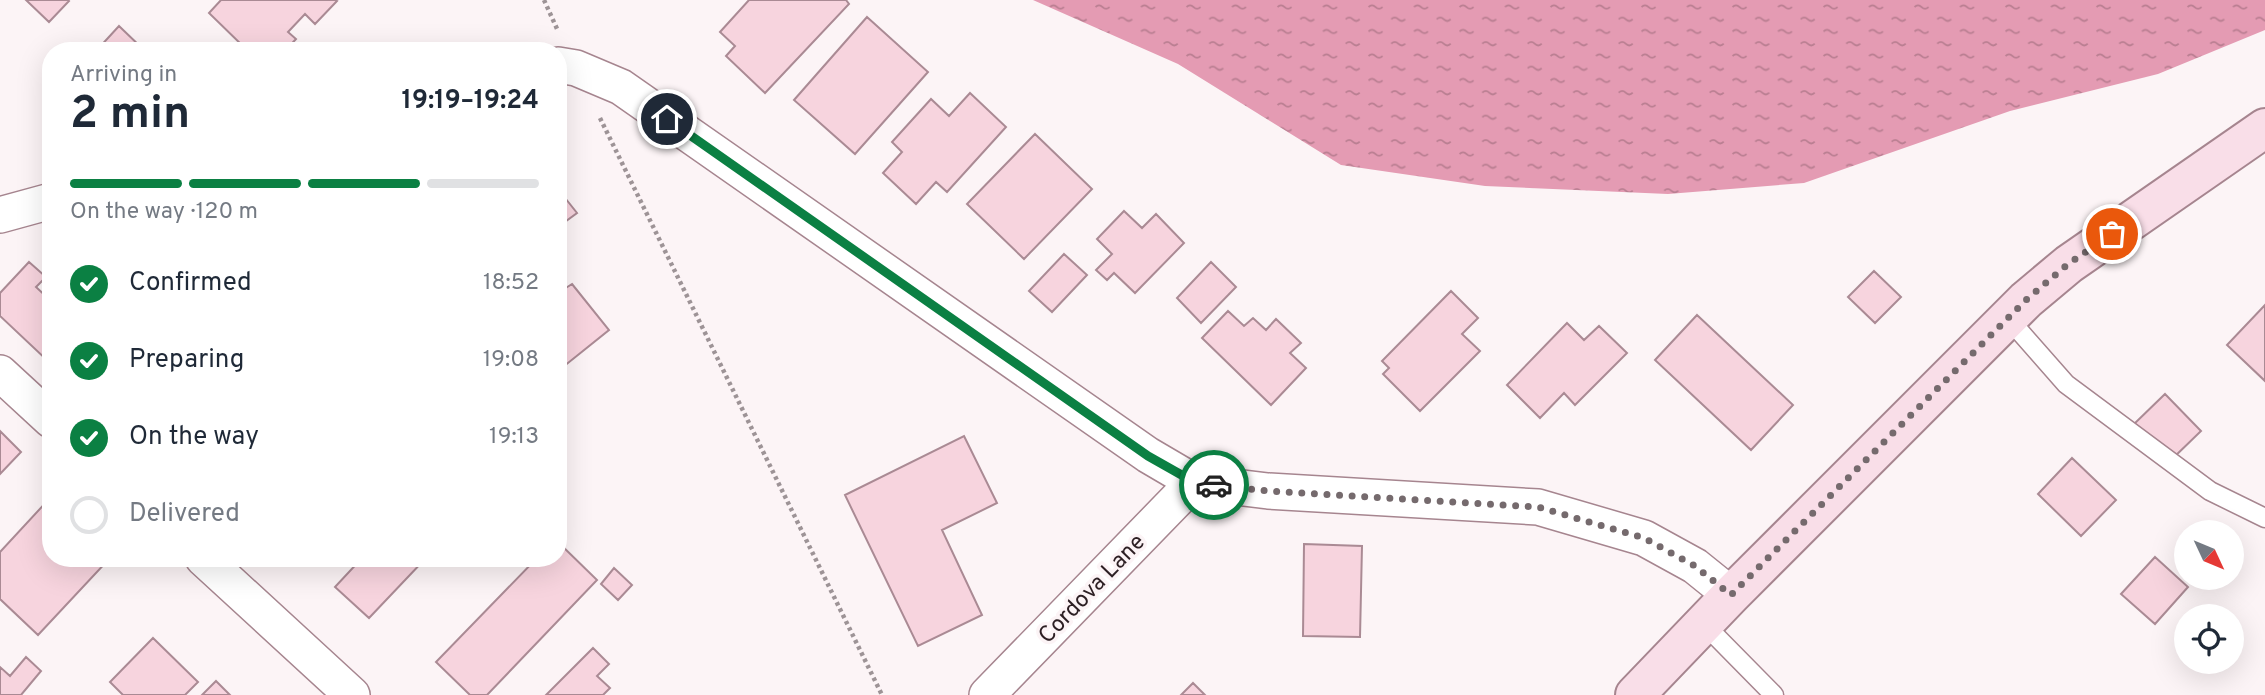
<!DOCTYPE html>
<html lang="en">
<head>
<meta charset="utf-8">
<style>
  :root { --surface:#fff; --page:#f6f6f7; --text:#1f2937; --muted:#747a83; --line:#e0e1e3; --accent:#0b8043 }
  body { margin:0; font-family:Overpass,sans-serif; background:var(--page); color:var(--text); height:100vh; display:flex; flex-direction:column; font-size:26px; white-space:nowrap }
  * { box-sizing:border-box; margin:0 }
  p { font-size:23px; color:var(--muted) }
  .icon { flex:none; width:38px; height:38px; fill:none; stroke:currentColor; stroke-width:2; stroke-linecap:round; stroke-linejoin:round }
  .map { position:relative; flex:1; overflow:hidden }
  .panel { position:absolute; left:42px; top:42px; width:525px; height:525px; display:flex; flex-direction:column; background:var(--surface); border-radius:28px; box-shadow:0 7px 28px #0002 }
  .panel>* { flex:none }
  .needle { width:46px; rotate:134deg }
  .controls { position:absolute; left:2174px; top:520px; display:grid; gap:14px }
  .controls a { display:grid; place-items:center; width:70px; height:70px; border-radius:50%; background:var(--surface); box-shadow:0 7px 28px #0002; font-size:35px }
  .pin { position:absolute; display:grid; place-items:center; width:60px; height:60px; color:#fff; margin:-30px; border:4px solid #fff; border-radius:50%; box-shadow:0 2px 7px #0007 }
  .courier { position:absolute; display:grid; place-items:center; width:70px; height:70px; margin:-35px; border:5px solid #0b8043; border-radius:50%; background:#fff; color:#222; box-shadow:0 2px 9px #0007 }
  .overview em { font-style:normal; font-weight:700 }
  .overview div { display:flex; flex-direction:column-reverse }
  .overview { display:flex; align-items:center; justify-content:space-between; height:119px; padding:0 28px }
  h1 { font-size:46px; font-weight:700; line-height:52px }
  .bar { display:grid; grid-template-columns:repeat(4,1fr); gap:10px 7px; align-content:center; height:84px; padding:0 28px }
  .bar i { height:9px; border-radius:5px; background:var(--line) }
  .bar .active { background:var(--accent) }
  .bar p { grid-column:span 4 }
  ol { padding:0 28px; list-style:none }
  li { display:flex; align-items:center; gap:21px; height:77px }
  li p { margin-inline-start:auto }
  li .icon { padding:7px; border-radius:50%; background:var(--accent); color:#fff; stroke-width:4 }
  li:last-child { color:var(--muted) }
  li i { width:38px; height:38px; border:4px solid var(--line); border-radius:50% }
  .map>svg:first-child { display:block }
  .water { fill:url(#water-ripples) }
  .building { fill:#f7d4de; stroke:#aa8a94; stroke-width:2 }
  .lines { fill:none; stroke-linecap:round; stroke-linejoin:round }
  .lane-casing { stroke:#a6858f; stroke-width:21 }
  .street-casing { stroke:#a6858f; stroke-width:38 }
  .secondary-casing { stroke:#a6858f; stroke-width:42 }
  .path { stroke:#9d9396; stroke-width:4.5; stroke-dasharray:3.5 3.5; stroke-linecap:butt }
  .lane { stroke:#fff; stroke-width:18 }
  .street { stroke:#fff; stroke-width:35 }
  .secondary { stroke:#f9dee8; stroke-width:38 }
  .done { stroke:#756a6d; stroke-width:7; stroke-dasharray:0 12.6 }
  .route { stroke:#0b8043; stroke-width:9 }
  .labels { text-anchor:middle; stroke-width:7; stroke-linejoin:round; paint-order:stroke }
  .street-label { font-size:23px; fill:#2c1f23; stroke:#fcf4f6 }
</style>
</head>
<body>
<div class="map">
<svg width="2265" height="695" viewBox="0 0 2265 695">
  <defs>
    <pattern id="water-ripples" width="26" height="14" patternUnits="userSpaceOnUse" patternTransform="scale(1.75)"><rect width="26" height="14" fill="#e49bb3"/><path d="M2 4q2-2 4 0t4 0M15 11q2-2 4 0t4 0" fill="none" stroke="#b97e91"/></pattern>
  </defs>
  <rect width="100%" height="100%" fill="#fcf4f6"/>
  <path class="water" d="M1033,0h1232v30l-107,44 -148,37 -206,72 -136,11 -183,-8 -144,-21 -163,-101z"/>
  <path class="building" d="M26,0h42l1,1 -20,21z
    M221,0h114l2,1 -22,23 -10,-10 -17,18 8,7 -11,12h-37l-39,-38z
    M749,0h97l3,4 -84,89 -39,-37 9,-10 -15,-14z
    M867,17l61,55 -73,82 -61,-54z
    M119,26l26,25h-49z
    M970,93l36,34 -59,65 -11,-10 -20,22 -33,-31 19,-21 -10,-10 39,-43 18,17z
    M1035,134l57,55 -68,70 -57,-55z
    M558,189l19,24 -19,14z
    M1124,211l18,17 14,-14 28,29 -49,50 -21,-20 -7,7 -11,-10 16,-16 -15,-15z
    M1064,254l23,21 -35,37 -23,-21z
    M29,262l17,15 -10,10 15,14v63l-51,-48v-23z
    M1211,262l25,25 -35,36 -24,-25z
    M1874,271l27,26 -26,26 -27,-26z
    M572,284l37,46 -51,41v-78z
    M1451,291l27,27 -16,16 18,17 -60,60 -37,-37 6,-6 -7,-7z
    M2265,305v76l-38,-36z
    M1228,311l16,15 9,-8 13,12 10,-11 25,24 -11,10 16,15 -35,37 -69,-67z
    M1697,315l96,90 -42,45 -96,-90z
    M1567,323l17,17 15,-14 28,27 -52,52 -11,-12 -24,25 -33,-33z
    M2165,394l36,37 -31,30 -37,-36z
    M0,431l21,21 -21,22z
    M964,436l33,67 -55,27 40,85 -64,31 -73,-151z
    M2072,458l44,42 -35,36 -43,-42z
    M50,498l1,60h59l-72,77 -38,-36v-47z
    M558,542l39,38 -110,115h-17l-34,-33 101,-104h21z
    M1304,544l58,2 -2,91 -57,-1z
    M2155,557l33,30 -33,37 -34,-30z
    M362,558h64l-57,60 -34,-31z
    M614,568l18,17 -14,15 -17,-16z
    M153,638l45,44 -13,13h-62l-13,-13z
    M593,648l16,16 -12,12 13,12 -7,7h-57z
    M26,657l15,14 -20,24h-21v-28l10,9z
    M216,681l14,14h-28z
    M1193,683l12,12h-24z"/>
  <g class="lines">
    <defs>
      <path id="lane" d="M2008,318l58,66 144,107 55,27
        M1704,624l70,71"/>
      <path id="street" d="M558,65l18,3 45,19 527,368 46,27 74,9 270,16 106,31 51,28 36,29
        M0,215l51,-14
        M0,373l51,47
        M203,558l149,137
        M987,695l207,-213"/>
      <path id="secondary" d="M1635,695l96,-100 295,-295 43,-36 196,-136"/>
    </defs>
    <use href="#lane" class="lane-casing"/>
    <use href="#street" class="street-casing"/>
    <use href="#secondary" class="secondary-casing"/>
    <path class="path" d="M544,0l14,31
      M600,118l282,577"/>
    <use href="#lane" class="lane"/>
    <use href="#street" class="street"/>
    <use href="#secondary" class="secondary"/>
  </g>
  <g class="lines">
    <path class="done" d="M1214,485l54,6 270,16 106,31 51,28 36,29 295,-295 42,-36 44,-30"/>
    <path class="route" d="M667,119l481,337 46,26 20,3"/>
  </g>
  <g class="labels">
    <g class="street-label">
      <text transform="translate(1091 588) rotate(-46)" y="8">Cordova Lane</text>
    </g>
  </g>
</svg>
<div class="controls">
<a><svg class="needle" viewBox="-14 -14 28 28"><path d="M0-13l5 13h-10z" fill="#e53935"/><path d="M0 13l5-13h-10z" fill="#747a83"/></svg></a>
<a><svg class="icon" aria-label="locate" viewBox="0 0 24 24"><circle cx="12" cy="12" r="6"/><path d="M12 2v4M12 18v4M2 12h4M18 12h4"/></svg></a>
</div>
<div class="pin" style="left:2112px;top:234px;background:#ea580c"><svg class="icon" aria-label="bag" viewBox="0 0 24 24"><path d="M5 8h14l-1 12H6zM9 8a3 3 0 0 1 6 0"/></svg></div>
<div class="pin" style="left:667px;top:119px;background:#1f2937"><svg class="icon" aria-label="home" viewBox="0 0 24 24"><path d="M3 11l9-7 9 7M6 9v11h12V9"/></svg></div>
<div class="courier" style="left:1214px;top:485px"><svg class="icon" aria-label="car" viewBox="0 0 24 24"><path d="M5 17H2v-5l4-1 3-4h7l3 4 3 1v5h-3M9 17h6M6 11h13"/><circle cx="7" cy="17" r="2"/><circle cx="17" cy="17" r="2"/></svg></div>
<section class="panel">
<div class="overview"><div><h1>2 min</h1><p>Arriving in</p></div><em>19:19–19:24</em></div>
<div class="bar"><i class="active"></i><i class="active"></i><i class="active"></i><i></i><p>On the way · 120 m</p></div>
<ol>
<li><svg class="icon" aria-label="check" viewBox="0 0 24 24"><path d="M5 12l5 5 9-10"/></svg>Confirmed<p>18:52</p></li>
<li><svg class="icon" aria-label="check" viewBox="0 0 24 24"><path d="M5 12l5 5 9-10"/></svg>Preparing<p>19:08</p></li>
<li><svg class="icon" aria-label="check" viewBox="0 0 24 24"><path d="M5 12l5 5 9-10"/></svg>On the way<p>19:13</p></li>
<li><i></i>Delivered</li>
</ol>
</section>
</div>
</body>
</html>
